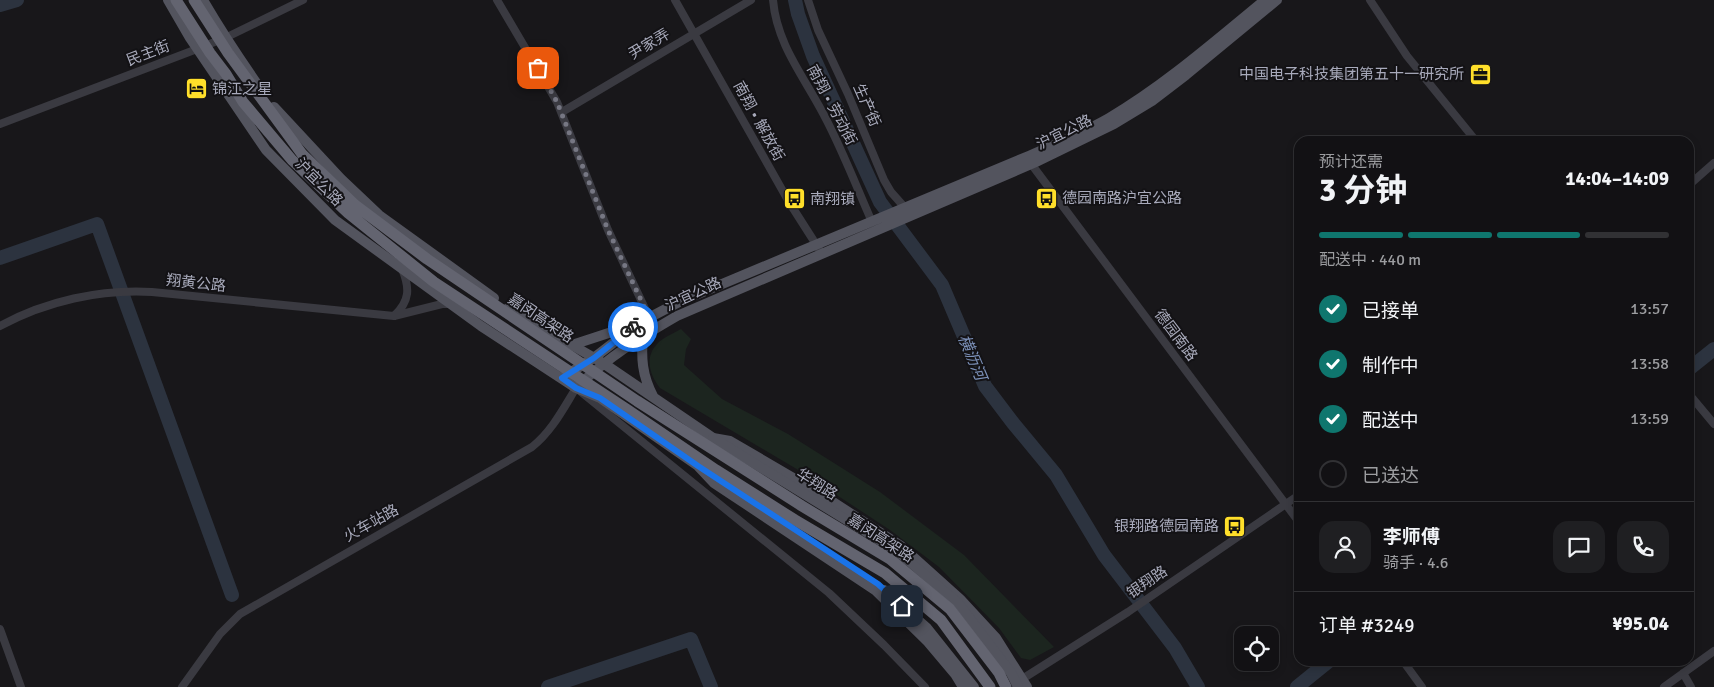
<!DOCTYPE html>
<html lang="zh">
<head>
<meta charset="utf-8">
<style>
  :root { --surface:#121114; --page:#1f1f22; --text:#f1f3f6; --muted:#9c9da0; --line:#313134; --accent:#0f766e }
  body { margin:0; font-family:Signika,"Noto Sans SC",sans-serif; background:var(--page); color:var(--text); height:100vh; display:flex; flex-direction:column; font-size:19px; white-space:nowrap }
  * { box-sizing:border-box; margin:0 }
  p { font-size:16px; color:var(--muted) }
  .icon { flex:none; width:28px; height:28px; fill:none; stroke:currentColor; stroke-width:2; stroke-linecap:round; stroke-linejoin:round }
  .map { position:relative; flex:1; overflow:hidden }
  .sheet { position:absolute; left:1294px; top:136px; width:400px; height:530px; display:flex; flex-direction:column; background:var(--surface); border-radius:15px; box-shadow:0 2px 8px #0003,0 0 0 1px var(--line) }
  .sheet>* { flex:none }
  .controls { position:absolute; left:1234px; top:626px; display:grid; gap:10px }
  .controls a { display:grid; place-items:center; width:45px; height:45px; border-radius:10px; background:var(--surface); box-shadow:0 2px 8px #0003,0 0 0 1px var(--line); font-size:25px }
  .pin { position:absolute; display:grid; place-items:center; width:42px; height:42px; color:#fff; margin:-21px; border-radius:10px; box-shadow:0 2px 8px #0006 }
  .courier { position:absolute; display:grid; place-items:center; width:50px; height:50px; margin:-25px; border:4px solid #1a73e8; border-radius:50%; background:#fff; color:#222; box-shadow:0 1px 6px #0007 }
  .overview em { font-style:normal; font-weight:700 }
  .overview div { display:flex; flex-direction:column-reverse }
  .overview { display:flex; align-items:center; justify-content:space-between; height:85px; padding:0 25px }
  h1 { font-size:32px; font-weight:700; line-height:38px }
  .bar { display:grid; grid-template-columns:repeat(4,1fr); gap:8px 5px; align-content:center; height:60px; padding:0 25px }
  .bar i { height:6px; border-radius:4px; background:var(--line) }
  .bar .current { background:var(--accent) }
  .bar p { grid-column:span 4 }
  .line { display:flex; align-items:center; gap:12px; padding:0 25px; border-top:1px solid var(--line) }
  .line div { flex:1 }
  .round { display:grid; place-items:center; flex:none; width:52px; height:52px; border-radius:15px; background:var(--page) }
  ol { padding:0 25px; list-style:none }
  li { display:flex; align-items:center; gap:15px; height:55px }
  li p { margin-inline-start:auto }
  li .icon { padding:5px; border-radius:50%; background:var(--accent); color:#fff; stroke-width:4 }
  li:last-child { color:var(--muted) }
  li i { width:28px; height:28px; border:2px solid var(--line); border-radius:50% }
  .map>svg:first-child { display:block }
  .green { fill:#1c251f }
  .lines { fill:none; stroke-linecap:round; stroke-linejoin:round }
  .river { stroke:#2c333f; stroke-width:14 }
  .minor { stroke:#3a3a41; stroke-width:8 }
  .major { stroke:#53545e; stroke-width:10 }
  .major-bridge { stroke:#53545e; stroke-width:10 }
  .highway-bridge { stroke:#636470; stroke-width:11 }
  .done { stroke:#767783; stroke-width:5; stroke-dasharray:0 9 }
  .route { stroke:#1a73e8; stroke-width:6 }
  .labels { text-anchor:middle; stroke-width:4; stroke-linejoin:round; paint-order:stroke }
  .street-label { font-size:15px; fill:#a8aabb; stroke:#131215 }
  .poi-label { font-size:15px; fill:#a8aabb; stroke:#131215; text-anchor:start }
  .water-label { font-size:16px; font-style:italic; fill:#7c91b9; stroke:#131215 }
</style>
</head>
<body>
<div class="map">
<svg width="1714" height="687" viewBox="0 0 1714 687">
  <rect width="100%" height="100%" fill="#18171a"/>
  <path class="green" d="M681,329l10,10 -5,10 -2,16 38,34 66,35 92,58 84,63 90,92 -24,13 -9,-2 -22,-30 -60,-61 -49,-37 -90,-59 -140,-83c-10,-13 -16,-30 -3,-44 5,-6 17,-11 24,-15z"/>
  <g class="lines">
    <path class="river" d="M795,0l3,14 15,42 67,146 62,83 43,101 28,37 43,52 48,80 71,93 23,39
      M0,5l17,-5
      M0,258l97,-34 135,371
      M1689,369l25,-20
      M548,687l143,-48 20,48
      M1297,687l32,-26"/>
    <path class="minor" d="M497,0l60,102 51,128 41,87
      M675,0l114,202 30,47
      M773,0c4,47 34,80 54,121 17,33 30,67 45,101
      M808,0l10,30 30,64 36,86 7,12 16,18
      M1370,0l37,56 69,85
      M562,112l189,-112
      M0,124l197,-75 30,-12 76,-37
      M1029,161l270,361
      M1689,185l25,-22
      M402,269c8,19 8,32 -8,47l48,-12h8
      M0,326c46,-25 100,-37 152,-34l242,24
      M1689,394l25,30
      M0,629l21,58
      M1403,661l19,26
      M1683,673l8,14
      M1019,681l109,-69 171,-117
      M182,687l38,-53 20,-20 292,-167c20,-16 31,-38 44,-59l253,205 55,52 41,42
      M1664,687l50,-36"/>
    <path class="major" d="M168,0l22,38 76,112 69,70 146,106 95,62 24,10 98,68 16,17 161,107 53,52 27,32 8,13
      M203,0c18,31 38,61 59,91
      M274,107l67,72 38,36 115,83
      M508,308l95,55 110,75 17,3 89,52 82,53 59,53 36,39 31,49
      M643,335c-2,23 -1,40 10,61
      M572,345l61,-20
      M565,376l30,-19 44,-34 40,-21 347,-145c28,-12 57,-24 83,-39 56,-33 106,-77 156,-118
      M578,386c32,-30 61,-48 99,-70l359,-154 78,-38 38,-23 34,-26 91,-75
      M884,590l43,38 47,59"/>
    <path class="major-bridge" d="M713,438l184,113 61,52 53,70 7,14"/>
    <path class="highway-bridge" d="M176,0l34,53 16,21 17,28 49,58 56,53 86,69 194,128 88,60 79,50 90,53 56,47 49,67
      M194,0l34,53 74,101 53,51 72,54 210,142 165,105 88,53 60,50 49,64 7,14"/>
  </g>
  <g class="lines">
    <path class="done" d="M538,68l19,34 51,128 41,87 -16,10"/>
    <path class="route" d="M633,327l-39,31 -32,20 14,10 24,10 98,68 180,118 24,22"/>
  </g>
  <defs>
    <symbol id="office-square" viewBox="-11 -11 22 22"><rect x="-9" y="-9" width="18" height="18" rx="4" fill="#ffdf2a" stroke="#131215"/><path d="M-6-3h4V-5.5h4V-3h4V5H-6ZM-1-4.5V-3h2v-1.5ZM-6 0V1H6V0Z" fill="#111"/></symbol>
    <symbol id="hotel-square" viewBox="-11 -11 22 22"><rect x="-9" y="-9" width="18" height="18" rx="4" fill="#ffdf2a" stroke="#131215"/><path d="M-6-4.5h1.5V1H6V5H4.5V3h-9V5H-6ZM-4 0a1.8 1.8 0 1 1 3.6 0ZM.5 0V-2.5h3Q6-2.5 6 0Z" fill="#111"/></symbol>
    <symbol id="bus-square" viewBox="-11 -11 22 22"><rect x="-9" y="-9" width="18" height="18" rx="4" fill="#ffdf2a" stroke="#131215"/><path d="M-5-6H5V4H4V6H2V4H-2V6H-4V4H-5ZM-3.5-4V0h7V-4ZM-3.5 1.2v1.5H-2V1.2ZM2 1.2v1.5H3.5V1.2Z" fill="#111"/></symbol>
  </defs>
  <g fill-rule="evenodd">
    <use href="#office-square" x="1468" y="62" width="25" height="25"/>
    <use href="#hotel-square" x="184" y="76" width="25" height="25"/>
    <use href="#bus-square" x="1034" y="186" width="25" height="25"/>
    <use href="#bus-square" x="782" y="186" width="25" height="25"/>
    <use href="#bus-square" x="1222" y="514" width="25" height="25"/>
  </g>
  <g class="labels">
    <g class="street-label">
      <text transform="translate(649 44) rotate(-31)" y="5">尹家弄</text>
      <text transform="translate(148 53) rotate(-21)" y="5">民主街</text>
      <text transform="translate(832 105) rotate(62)" y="5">南翔 • 劳动街</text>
      <text transform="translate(867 105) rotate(66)" y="5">生产街</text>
      <text transform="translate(759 121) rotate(61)" y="5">南翔 • 解放街</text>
      <text transform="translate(1064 132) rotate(-26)" y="5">沪宜公路</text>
      <text transform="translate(319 182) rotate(45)" y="5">沪宜公路</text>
      <text transform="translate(196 283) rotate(6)" y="5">翔黄公路</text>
      <text transform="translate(693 294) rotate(-25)" y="5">沪宜公路</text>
      <text transform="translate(541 318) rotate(34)" y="5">嘉闵高架路</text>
      <text transform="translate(1176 335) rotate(53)" y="5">德园南路</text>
      <text transform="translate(817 484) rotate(32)" y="5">华翔路</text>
      <text transform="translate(371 523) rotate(-29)" y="5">火车站路</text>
      <text transform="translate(881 538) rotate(33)" y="5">嘉闵高架路</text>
      <text transform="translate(1147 582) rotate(-34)" y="5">银翔路</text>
    </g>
    <g class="poi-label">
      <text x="1464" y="79" text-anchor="end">中国电子科技集团第五十一研究所</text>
      <text x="212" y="94">锦江之星</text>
      <text x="1062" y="203">德园南路沪宜公路</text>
      <text x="810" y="204">南翔镇</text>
      <text x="1219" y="531" text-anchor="end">银翔路德园南路</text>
    </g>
    <g class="water-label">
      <text transform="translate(973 357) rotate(67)" y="6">横沥河</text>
    </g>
  </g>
</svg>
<div class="controls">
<a><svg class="icon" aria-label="locate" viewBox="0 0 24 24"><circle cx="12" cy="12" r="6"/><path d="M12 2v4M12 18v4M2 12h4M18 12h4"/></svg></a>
</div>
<div class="pin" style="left:538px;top:68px;background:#ea580c"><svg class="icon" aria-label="bag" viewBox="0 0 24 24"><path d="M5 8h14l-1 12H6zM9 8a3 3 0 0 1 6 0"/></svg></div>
<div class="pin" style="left:902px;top:606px;background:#1f2937"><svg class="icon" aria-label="home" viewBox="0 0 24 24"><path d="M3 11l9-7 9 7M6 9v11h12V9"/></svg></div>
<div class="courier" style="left:633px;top:327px"><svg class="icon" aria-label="bike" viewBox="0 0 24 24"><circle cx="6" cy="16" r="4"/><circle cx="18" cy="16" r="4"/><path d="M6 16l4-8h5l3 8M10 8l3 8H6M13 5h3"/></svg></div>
<section class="sheet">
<div class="overview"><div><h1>3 分钟</h1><p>预计还需</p></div><em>14:04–14:09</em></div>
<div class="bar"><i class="current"></i><i class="current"></i><i class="current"></i><i></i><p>配送中 · 440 m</p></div>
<ol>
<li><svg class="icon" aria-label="check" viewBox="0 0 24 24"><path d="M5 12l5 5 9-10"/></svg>已接单<p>13:57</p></li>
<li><svg class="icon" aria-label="check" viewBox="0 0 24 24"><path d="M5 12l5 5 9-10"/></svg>制作中<p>13:58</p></li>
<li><svg class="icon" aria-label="check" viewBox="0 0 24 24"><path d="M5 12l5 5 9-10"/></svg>配送中<p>13:59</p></li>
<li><i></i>已送达</li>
</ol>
<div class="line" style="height:90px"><a class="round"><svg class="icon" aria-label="person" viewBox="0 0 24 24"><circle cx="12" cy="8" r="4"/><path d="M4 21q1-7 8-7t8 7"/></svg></a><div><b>李师傅</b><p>骑手 · 4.6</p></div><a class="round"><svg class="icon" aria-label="chat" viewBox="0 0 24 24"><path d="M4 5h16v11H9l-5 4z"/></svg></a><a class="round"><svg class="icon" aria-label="phone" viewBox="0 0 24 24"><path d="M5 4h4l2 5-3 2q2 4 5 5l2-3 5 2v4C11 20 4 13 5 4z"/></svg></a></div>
<div class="line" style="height:65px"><div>订单 #3249</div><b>¥95.04</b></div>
</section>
</div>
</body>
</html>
